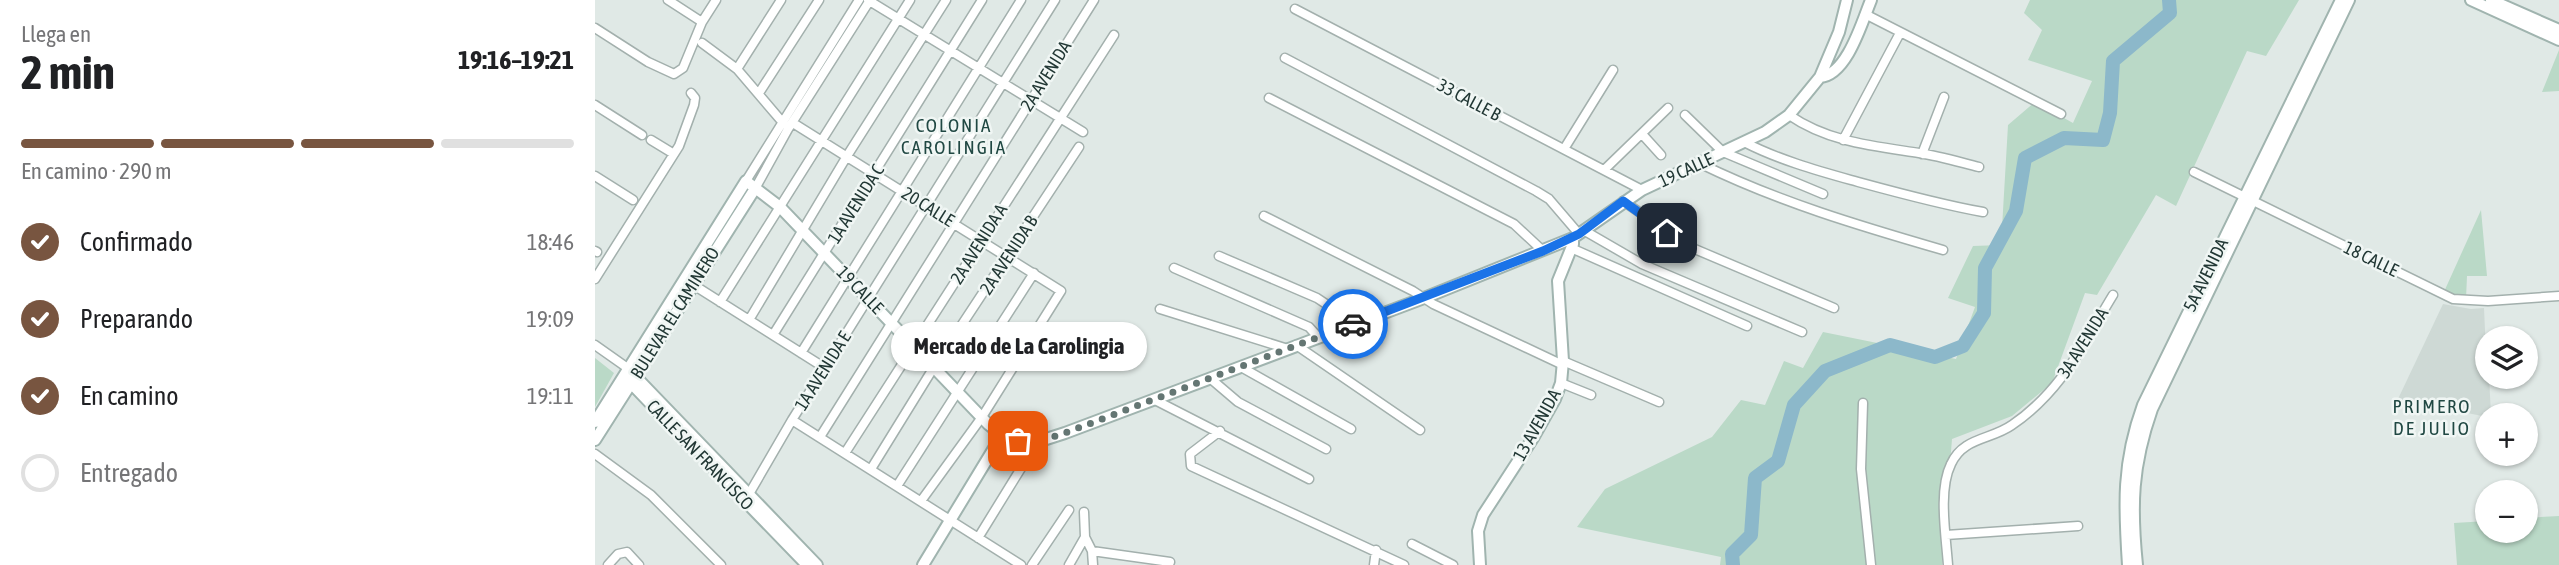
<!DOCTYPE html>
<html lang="es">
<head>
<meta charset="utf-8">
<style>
  :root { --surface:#fff; --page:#f2f2f2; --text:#202124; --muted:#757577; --line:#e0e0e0; --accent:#785540 }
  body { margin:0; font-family:"Asap Condensed",sans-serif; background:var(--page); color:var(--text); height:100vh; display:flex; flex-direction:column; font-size:26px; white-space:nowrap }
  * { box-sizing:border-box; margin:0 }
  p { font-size:23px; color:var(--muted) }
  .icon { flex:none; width:38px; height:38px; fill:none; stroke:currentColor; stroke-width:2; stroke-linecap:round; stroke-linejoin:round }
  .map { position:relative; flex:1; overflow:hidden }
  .drawer { display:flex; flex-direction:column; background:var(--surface); width:595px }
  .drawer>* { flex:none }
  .controls { position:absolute; left:1880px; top:326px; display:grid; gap:14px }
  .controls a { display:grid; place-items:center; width:63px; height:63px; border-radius:50%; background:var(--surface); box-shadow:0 2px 5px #0004; font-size:35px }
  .pin { position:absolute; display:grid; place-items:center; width:60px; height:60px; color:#fff; margin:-30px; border-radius:14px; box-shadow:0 4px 10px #0006 }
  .courier { position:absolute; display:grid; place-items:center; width:70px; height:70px; margin:-35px; border:5px solid #1a73e8; border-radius:50%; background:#fff; color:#222; box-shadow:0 2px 9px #0007 }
  .bubble { position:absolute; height:49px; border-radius:24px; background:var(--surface); box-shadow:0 2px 5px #0004; font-size:23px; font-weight:700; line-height:49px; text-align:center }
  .overview em { font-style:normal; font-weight:700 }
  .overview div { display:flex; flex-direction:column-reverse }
  .overview { display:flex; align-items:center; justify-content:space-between; height:119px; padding:0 21px }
  h1 { font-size:46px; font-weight:700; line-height:52px }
  .bar { display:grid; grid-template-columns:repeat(4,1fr); gap:10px 7px; align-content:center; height:84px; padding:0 21px }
  .bar i { height:9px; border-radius:5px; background:var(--line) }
  .bar .on { background:var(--accent) }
  .bar p { grid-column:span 4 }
  ol { padding:0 21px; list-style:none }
  li { display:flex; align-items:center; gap:21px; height:77px }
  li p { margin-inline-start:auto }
  li .icon { padding:7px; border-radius:50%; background:var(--accent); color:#fff; stroke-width:4 }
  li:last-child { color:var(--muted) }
  li i { width:38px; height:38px; border:4px solid var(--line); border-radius:50% }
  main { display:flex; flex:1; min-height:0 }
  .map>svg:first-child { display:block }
  .built { fill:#ced9d5 }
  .green { fill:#bad9c7 }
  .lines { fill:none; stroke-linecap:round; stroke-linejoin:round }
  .river { stroke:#8cb8ca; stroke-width:14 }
  .street-casing { stroke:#a3b0ad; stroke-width:11 }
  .secondary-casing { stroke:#a0b4af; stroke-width:14 }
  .street { stroke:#fff; stroke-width:8 }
  .secondary { stroke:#fff; stroke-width:10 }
  .done { stroke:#647673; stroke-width:7; stroke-dasharray:0 12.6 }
  .route { stroke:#1a73e8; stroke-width:9 }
  .labels { text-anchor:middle; stroke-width:5; stroke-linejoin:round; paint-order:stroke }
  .street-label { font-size:18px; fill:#223835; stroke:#f0f6f4 }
  .neighbourhood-label { font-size:19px; letter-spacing:2px; fill:#204843; stroke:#f0f6f4 }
</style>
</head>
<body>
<main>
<section class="drawer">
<div class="overview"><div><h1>2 min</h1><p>Llega en</p></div><em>19:16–19:21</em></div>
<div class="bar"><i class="on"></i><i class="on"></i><i class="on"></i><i></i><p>En camino · 290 m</p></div>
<ol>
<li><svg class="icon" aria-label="check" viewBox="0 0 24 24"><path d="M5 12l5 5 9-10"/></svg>Confirmado<p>18:46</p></li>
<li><svg class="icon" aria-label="check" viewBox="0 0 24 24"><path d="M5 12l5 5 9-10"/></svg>Preparando<p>19:09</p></li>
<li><svg class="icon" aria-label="check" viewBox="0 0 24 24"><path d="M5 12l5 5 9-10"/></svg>En camino<p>19:11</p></li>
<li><i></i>Entregado</li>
</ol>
</section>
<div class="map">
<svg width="1964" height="565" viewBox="0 0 1964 565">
  <rect width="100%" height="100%" fill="#e0e9e6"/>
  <path class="built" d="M1848,304l28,5 13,-1 3,68h2l2,39 -4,2 -89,-18z"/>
  <path class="green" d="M1435,0h269l-33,56 -19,-5 -71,155 -20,-11 -59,100 -12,-2 -33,90 -40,33 -60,23 -10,126h-222l1,-8 -144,-30 28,-38 107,-52 29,-37 24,5 19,-44 19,7 20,-36 133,27 19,-52 -27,-9 25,-52 28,-1 7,-120 27,-23 38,21 19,-42 -64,-21 14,-30 -18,-17z
    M1964,50v41l-17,1z
    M1886,210l6,66h-20l-1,23 -23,-5z
    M0,358l19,15 -19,34z
    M1964,516v49h-102l-3,-42 33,-2v9h38v-12z"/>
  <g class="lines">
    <path class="river" d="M1138,565l-1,-11 19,-19 4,-57 23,-17 16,-56 31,-34 65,-26 45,12 28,-11 21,-33 1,-45 31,-57 9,-53 39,-20 39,2 7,-27 3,-52 57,-48 -1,-13"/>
    <defs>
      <path id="street" d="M73,0l34,22
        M273,0l215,132
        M700,9l347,181
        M1270,14l196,100
        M0,28l53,34 26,12 9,-6 19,-46 14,-22
        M107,43l35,26 47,55
        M690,58l251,133 13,8 30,35
        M142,69l44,-69
        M164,93l60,-93
        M674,98l245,126 29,27
        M0,105l47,30
        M1090,115l38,37 100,42
        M1194,115c39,27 84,31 130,38 20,3 40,9 60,14
        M198,123l268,168 -79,126 -61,84
        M1047,134l19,21
        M56,140l23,14
        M1248,140l57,-107
        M1149,142c33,17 71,28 107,38 44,12 87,24 132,32
        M969,149l49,-79
        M1327,154l22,-57
        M1106,164c78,38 159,62 242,86
        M1009,170l64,-62
        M1599,172l259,127 35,2 71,-5
        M0,176l38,24
        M151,181l113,-181
        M161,187l32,-58 82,-129
        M1028,201l67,46 144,61
        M669,216l149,75 20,13 130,61
        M990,231l57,33 160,68
        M976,248l176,78
        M0,251l2,1
        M624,256l98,42 12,8 15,21
        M579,268l135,59 9,10
        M0,279l84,-133 15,-41 1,-7 -4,-5
        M97,284l133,84
        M125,302l190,-302
        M565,309l128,40
        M154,320l98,-164 99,-156
        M178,335l209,-335
        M0,345l34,24
        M701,345l124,85
        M206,353l220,-353
        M968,361l96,41
        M646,367l110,62
        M616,379l27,23 88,47
        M966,383l30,12
        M560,400l154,79
        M1268,403l-2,66 10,96
        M197,420l229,145
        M625,431l-30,23 1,12 213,99
        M225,437l274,-437
        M250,453l269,-418
        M0,454l56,41 70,70
        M276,469l63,-102 145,-220
        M302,486l137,-213
        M154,494l43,-74 263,-420
        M489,512l1,25 7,14 1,14
        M1351,535l132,-9
        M383,538l53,-86
        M817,544l41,21
        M497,551l78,11
        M13,565l10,-11 9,-2 12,13
        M437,565l37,-55
        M474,565l16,-28
        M779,565l2,-15
        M1353,565c-2,-29 -10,-75 3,-101 12,-27 40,-24 61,-39 50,-34 71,-81 101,-130"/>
      <path id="secondary" d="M1876,0l88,40
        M1896,0l68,30
        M1225,77c27,-2 42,-55 51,-77
        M37,373l185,192
        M31,378l69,72
        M0,422l151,-241 34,26 208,217 14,11 16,6 19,1 28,-9 359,-135 149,-60 69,-48 123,-58 24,-17 31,-38 19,-45 8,-32
        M0,440l161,-253
        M119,469l93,96
        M328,565l79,-130
        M885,565l-2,-34 5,-16 50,-77 22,-39 6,-16 2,-22 -5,-80 15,-37v-6
        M1533,565c-4,-60 -6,-102 15,-160l198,-405
        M1542,565c-6,-59 -5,-99 15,-156l197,-409"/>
    </defs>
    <use href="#street" class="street-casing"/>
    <use href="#secondary" class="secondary-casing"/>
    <use href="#street" class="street"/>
    <use href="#secondary" class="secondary"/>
  </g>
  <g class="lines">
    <path class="done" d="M423,441l19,1 28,-9 288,-109"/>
    <path class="route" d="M758,324l190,-73 36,-17 44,-33 44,32"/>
  </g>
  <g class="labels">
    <g class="street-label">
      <text transform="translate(451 76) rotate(-58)" y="6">2A AVENIDA</text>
      <text transform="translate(874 100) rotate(28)" y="6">33 CALLE B</text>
      <text transform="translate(1091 170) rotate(-25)" y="6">19 CALLE</text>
      <text transform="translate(261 204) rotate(-58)" y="6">1A AVENIDA C</text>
      <text transform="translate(333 207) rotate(32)" y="6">20 CALLE</text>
      <text transform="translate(384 244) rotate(-58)" y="6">2A AVENIDA A</text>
      <text transform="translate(414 255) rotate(-57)" y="6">2A AVENIDA B</text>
      <text transform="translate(1776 259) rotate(26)" y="6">18 CALLE</text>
      <text transform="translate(1611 275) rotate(-64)" y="6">5A AVENIDA</text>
      <text transform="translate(265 290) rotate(46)" y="6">19 CALLE</text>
      <text transform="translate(80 313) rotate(-58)" y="6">BULEVAR EL CAMINERO</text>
      <text transform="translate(1488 343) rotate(-58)" y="6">3A AVENIDA</text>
      <text transform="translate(228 371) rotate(-58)" y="6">1A AVENIDA E</text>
      <text transform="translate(942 425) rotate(-61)" y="6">13 AVENIDA</text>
      <text transform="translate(105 455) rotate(46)" y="6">CALLE SAN FRANCISCO</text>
    </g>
    <g class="neighbourhood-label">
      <text x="359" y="132">COLONIA<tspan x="359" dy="22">CAROLINGIA</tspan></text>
      <text x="1837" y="413">PRIMERO<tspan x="1837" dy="22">DE JULIO</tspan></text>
    </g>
  </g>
</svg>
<div class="controls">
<a><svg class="icon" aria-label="layers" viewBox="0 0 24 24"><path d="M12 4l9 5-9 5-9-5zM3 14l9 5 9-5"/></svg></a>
<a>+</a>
<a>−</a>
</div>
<div class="pin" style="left:423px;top:441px;background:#ea580c"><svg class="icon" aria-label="bag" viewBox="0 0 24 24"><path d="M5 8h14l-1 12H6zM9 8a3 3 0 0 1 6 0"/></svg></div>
<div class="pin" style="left:1072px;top:233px;background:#1f2937"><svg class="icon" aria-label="home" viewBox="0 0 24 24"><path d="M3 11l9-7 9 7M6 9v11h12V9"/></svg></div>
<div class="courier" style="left:758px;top:324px"><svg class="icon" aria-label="car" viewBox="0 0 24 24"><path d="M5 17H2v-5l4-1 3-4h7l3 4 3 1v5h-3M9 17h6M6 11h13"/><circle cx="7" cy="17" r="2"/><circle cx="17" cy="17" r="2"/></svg></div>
<div class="bubble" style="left:296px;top:322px;width:256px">Mercado de La Carolingia</div>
</div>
</main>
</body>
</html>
